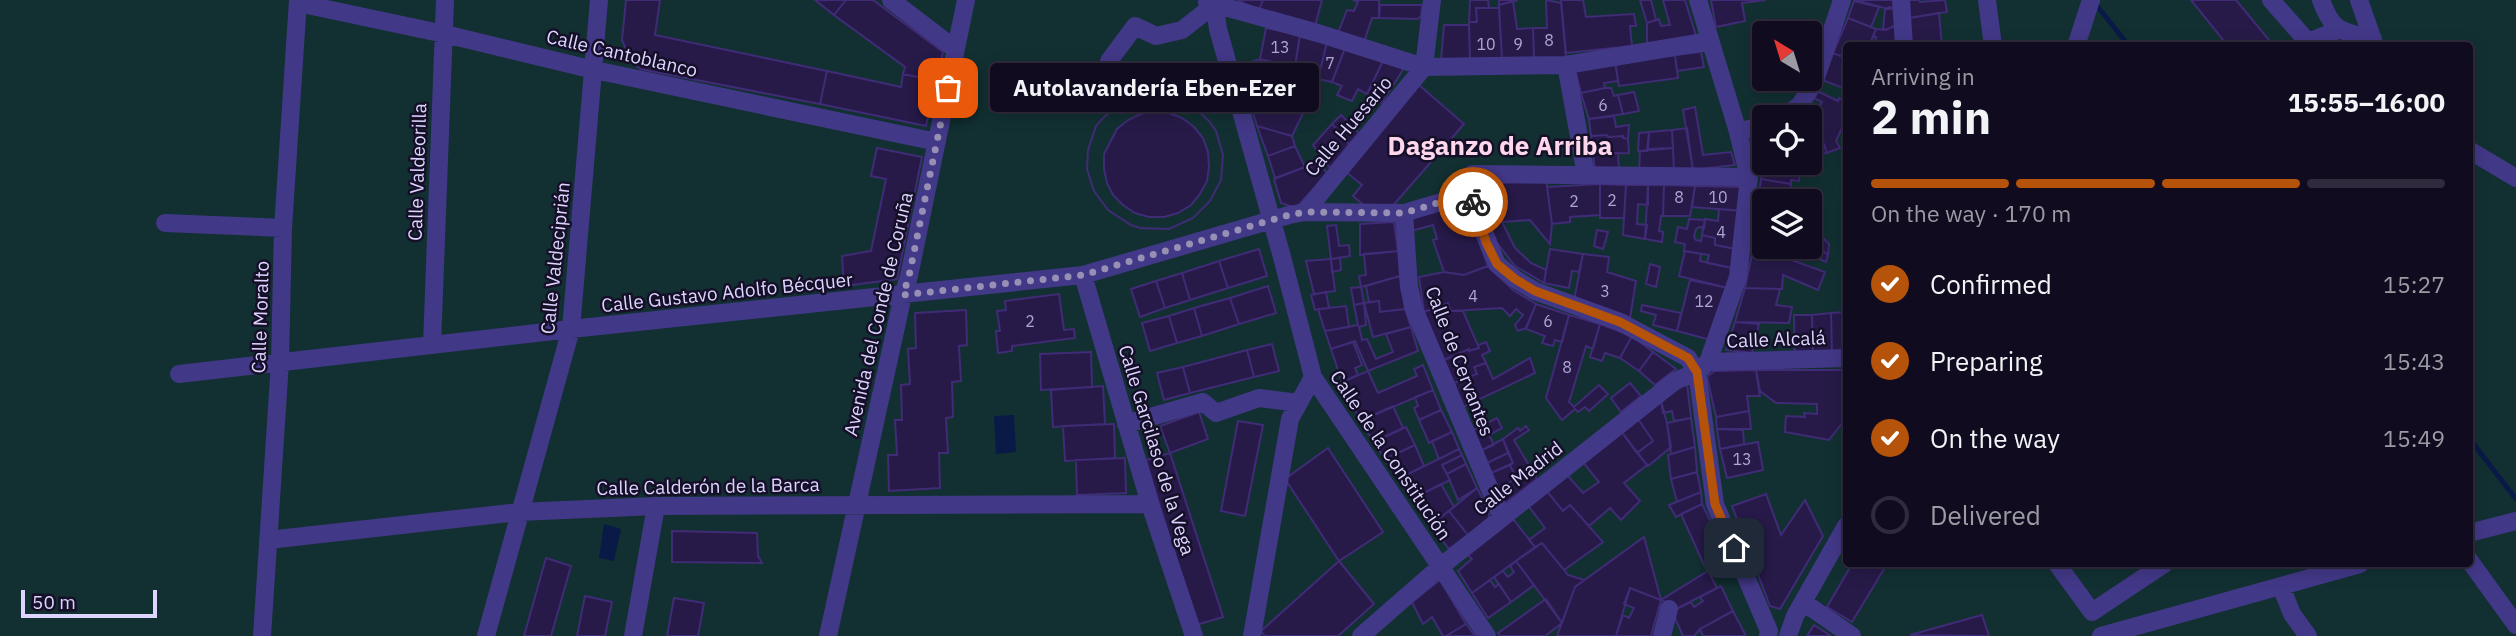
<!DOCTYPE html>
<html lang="en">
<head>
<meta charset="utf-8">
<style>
  :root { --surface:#100b1e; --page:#191427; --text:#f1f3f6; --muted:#9c9ba4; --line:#302b3c; --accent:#b45309 }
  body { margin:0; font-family:"IBM Plex Sans",sans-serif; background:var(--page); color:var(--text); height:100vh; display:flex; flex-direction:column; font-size:26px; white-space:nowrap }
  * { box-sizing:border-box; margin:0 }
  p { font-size:23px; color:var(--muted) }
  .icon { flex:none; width:38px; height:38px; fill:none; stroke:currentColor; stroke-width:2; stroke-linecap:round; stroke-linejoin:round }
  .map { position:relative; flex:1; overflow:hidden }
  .details { position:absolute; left:1843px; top:42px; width:630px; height:525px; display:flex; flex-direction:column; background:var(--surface); border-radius:7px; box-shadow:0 4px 18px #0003,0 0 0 2px var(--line) }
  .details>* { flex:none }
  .needle { width:46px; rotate:322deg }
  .controls { position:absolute; left:1752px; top:21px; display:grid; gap:14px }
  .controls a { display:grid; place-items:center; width:70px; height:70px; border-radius:7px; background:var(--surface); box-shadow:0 4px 18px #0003,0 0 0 2px var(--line); font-size:35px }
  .scale { position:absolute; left:21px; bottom:18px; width:136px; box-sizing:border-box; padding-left:7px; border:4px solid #ddd5ff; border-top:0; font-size:19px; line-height:24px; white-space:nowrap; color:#ddd5ff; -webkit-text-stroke:5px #150f28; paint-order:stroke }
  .pin { position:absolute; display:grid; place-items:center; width:60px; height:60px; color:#fff; margin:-30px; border-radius:14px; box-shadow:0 4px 10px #0006 }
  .courier { position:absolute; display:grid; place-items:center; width:70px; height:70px; margin:-35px; border:5px solid #b45309; border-radius:50%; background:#fff; color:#222; box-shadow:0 2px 9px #0007 }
  .bubble { position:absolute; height:49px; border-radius:7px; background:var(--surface); box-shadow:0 4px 18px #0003,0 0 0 2px var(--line); font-size:23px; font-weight:700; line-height:49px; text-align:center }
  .overview em { font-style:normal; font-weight:700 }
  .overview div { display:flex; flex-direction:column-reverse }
  .overview { display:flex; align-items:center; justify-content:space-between; height:119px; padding:0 28px }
  h1 { font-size:46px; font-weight:700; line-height:52px }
  .bar { display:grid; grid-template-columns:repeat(4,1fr); gap:10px 7px; align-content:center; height:84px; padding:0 28px }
  .bar i { height:9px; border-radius:5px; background:var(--line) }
  .bar .active { background:var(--accent) }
  .bar p { grid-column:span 4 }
  ol { padding:0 28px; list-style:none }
  li { display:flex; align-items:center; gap:21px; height:77px }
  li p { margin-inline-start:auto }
  li .icon { padding:7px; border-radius:50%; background:var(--accent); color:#fff; stroke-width:4 }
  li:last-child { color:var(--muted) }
  li i { width:38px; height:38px; border:4px solid var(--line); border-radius:50% }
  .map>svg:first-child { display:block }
  .green { fill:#123032; fill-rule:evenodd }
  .water { fill:#091a47 }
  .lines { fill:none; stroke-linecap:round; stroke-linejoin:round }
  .stream { stroke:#091a47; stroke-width:5 }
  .building { fill:#271a49; stroke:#402b76; stroke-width:2; fill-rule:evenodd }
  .minor { stroke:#423888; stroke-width:18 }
  .done { stroke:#9790b4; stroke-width:7; stroke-dasharray:0 12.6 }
  .route { stroke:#b45309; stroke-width:9 }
  .labels { text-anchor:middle; stroke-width:5; stroke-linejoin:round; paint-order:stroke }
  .number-label { font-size:16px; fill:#b0a6d2 }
  .street-label { font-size:19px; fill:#ddd5ff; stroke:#150f28 }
  .district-label { font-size:26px; font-weight:bold; fill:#ffd7ed; stroke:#150f28 }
</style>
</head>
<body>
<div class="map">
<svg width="2516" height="636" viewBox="0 0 2516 636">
  <rect width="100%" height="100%" fill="#150f28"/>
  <path class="green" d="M0,0h2516v636h-2516zM1764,33h46v46h-46zM1846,46h623v518h-623zM1764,117h46v46h-46zM1764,201h46v46h-46z"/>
  <path class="water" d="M1014,415l2,37 -20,2 -2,-38z
    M604,524l17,5 -7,32 -15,-3z"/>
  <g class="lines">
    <path class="stream" d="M2094,2l35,44
      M2469,438l47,61"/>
  </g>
  <path class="building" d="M626,0h34l-5,35 172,36 -7,33 -180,-35 -4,-4 -7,-2 -4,-6 1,-8 -4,-9z
    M815,0h31l-12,15z
    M846,0h27l70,52 -7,29 -33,-7 2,-7 -71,-52z
    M1237,0h26l-4,10z
    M1263,0h59l-7,26 -56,-16z
    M1353,0h26v18h-7l-8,24 -26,-9 9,-23 7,1 4,-9z
    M1470,0h18l1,8h-13l1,14h-8z
    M1499,0h19l-19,5z
    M1546,0l15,3 5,55 -32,1 -1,-31h14z
    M1561,0h22l3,17 48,-3 2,12h-6l2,20 -66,7z
    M1640,0h11l5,20 -9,3z
    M1663,0h22l11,36 -49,9v-22l12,-4 2,7 9,-1z
    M1711,0h55l-24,3 3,18 -29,6z
    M1855,0h41v8l-8,1z
    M1908,0h11l1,2 25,-2 2,12 -38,6z
    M2191,0h45l38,46h-46z
    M1513,1l4,28 16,-1 1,31h-32l-3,-54z
    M1854,1l25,6 -8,20 -23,-9z
    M1380,5h42l-1,11 -3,3 -39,-1z
    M1889,7l7,1 2,16 -12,6 -3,-1 2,-20z
    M1476,8h23l3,51 -32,1 -1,-38h8z
    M1939,13l3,33h-30l-3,-28z
    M1848,18l28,11 -7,17h-23v12l-13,-5z
    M1898,24v21h-23l1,-8 -3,-1 3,-7 10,1z
    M1444,25h25l1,35h-29z
    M1266,28l34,7 -5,32 -35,-8z
    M1300,35l27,7 -9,37 -9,-3 -2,11 8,2 -8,24 -3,-1 1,-3 -16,-6z
    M1327,42l18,6 -13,34 -14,-3z
    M1345,48l38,13 -16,33 -9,-5 -6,12 -15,-6 5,-9 -10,-4z
    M1701,52l3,15 -27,4 -2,-16z
    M1833,53l13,5v31l-24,-9z
    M1675,55l3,23 -59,8 -4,-24z
    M1260,59l6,15 11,-5 12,34 16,6 -13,27 -35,-10 -18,-60z
    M1383,61l21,7 -22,35 -15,-9z
    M1615,62l3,19 -14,2 1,5 -24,5 -6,-24z
    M1169,70l-2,23 23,11 19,17 7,10 7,24 -2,25 -11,21 -17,17 -24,11 -29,-1 -9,-3 -23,-15 -14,-19 -7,-22 1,-19 8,-24 7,-8 20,-16 18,-8 1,-23zM1155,111l14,2 13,5 12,9 9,11 5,14 1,15 -2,14 -7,13 -9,11 -13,8 -14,4h-15l-14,-4 -12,-8 -10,-10 -6,-12 -3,-14v-15l13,-25 11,-9 13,-6z
    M1169,70l-2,23 23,11 19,17 7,10 7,24 -2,25 -11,21 -17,17 -24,11 -29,-1 -9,-3 -23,-15 -14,-19 -7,-22 1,-19 8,-24 7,-8 20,-16 18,-8 1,-23z
    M827,71l74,16 2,-13 33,7 -10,45 -106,-22z
    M1419,85l45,39 -74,85 -23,-1 -14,-12 9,-11 -17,-14z
    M1605,88h6l3,8 4,-1 5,19 -34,5 -8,-26z
    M1817,91l21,10 1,-3 7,4v17l-10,22 4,7 -13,5 -7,-19 -8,-13 10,-19 -8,-4z
    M1634,92l5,19 -16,3 -5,-19z
    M1695,107l8,48 28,-3 4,13 -42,5 -10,-60z
    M1341,115l18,18 -10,11 -17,-20z
    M1614,116l2,11 13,-2 -1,14 -5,-1v-2l-15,1 -1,-2 -16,1 -2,-17z
    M1810,118l10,16 7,19 -17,1z
    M1332,124l17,20 -19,24 -17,-23z
    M1257,126l35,10 3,10 -27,10z
    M1687,128l6,42 -19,1 -2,-41z
    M1672,130l1,18 -25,1 1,-17z
    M1649,132l-2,19h-9l1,-18z
    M1607,135l1,2 15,-1v2l5,1 1,14 -36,1 -2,-18z
    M1295,146l10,21 -30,11 -7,-22z
    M877,148l45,9 -25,122 -53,7 -2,-30 29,-5 15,-72 -15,-3z
    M1673,148l1,23 -35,1 1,-21z
    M1618,153l1,18 -24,-2 -2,-15z
    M1764,158v5h37l-2,18 -8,-1v4l-30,-5z
    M1320,161l7,13 -31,34 -15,-5 -7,-24 31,-12 1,3z
    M1546,179l6,45 -2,20 -20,-24 -28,2 13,26 16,15 15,7 -2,13 -29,-17 -18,-23 -8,-20 -3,-32 3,1 -1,-8z
    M1761,179l30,5 -2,17 -31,1z
    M1600,184v31l-30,2v5l-18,2 -5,-37z
    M1600,184l26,1 -2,33h-24z
    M1626,185h22v20l-10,-1 -1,20 10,1 -2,14 -22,-4z
    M1648,185h16l-1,31h-2l-2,15 4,1 -1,10 -17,-3z
    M1664,185l31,1 -5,30h-27z
    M1695,186l49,1 -2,24 -50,-4z
    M1464,202l24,64 -24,9 -20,-3 -11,-32 4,-1 -4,-14 -22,6 -2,-12z
    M1758,202l6,1v11l-8,-1z
    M1719,209l23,2 -6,38 -21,-4v-7l-13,-3 3,-16 13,2z
    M1756,213l8,1v8l-10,-1z
    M1689,219l16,1 -1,8 -5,-1 -3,2 -2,8 2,3 5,1 1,-6 13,3v7l21,4 -4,19 -25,-5 2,-8 -25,-4 1,-7 -10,-2 3,-15 9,2z
    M1754,221l10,1v16l-12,-2z
    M1394,222l4,29 -38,4v-31z
    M1336,225l3,21 10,-1 1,11 -19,3 -4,-33z
    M1597,230l11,2 -5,17 -9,-3z
    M1752,236l12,2v9h27l-2,11 -39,-7z
    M1824,239l5,5 -1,11 -10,-8z
    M1817,246l11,9 -2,7 -15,-7z
    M1259,249l8,27 -39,12 -9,-27z
    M1550,249l33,5 -4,18 -7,-1 -3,17 -25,-5z
    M1398,251l2,25 -39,11 -2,-11 7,-1 -2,-21z
    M1685,251l16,3 -1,7 32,7 -4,20 -49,-12z
    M1583,254l26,3 -2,15 29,9 -6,37 -56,-18z
    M1752,254l34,4 39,14 -7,18 -35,-15 -1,14 -37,-1z
    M1340,258l1,12 -9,2 -1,-13z
    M1331,259l4,32 -21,3 -8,-33z
    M1219,261l9,27 -38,12 -8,-27z
    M1650,264l10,3 -4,20 -10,-3z
    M1488,266l25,24 23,14 -10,24 -8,3 -3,-6 8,-10 -7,-6 -6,7 -8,-8 -51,3 -3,-8 -24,9 -5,-35 25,-5 20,3z
    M1182,273l8,27 -25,8 -9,-27z
    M1400,276l5,33 -25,3 -1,-11 -10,1 -3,-16z
    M1690,280l38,8 -17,52 -34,-9z
    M1156,281l9,27 -25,9 -9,-28z
    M1268,286l8,27 -37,11 -9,-26z
    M1361,287l3,16 -10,2 -3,-17z
    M1745,288l35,1 -4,16 16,2 -3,16 -54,-1z
    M1326,292l3,16 -14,2 -4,-15z
    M1059,294l5,36 10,-1 1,9 -63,8v5l-14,2 -2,-22h4l-3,-20 9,-1 -1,-9z
    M1230,298l9,26 -37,12 -8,-28z
    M1379,301l1,11 25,-3 6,18 -38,10 -9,-34z
    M1364,303l2,22 -7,2 3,13 5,-1 9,20 17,-7 -7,-18 25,-7 7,24 -50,20 -13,-30 -24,8 -6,-18 33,-6 -4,-20z
    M1448,303l3,8h12l16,37 -10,3v-2l-25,11 -20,-48z
    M1536,304l33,11 -7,27 -7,-2 -2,6 -11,-3 3,-7 -19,-7z
    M1642,305l39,8 -4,18 -24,-6 3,-10 -15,-4z
    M1346,306l3,21 -24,4 -7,-22z
    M1194,308l8,28 -25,7 -8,-27z
    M966,310l1,35 -8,1 2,35 -9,1 1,35 -7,1 2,35h-9l1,35 -51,3 -1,-36h9l-2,-35h7l-1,-35 9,-1 -2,-35 8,-1 -1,-35z
    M1846,312v36l-14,5 -1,-40z
    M1831,313l1,40 -19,3 -1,-41z
    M1569,315l31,9 -7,25 -7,-3 -17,56 5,5 25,-22 9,9 -19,17 -4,-4 -7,5 -3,-3 -13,11 -16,-22z
    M1794,315h18l1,41h-18z
    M1169,316l8,27 -27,8 -8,-28z
    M1735,322l24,2 -7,29 -26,-3z
    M1600,324l32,12 -12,22 -15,-5 -3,8 -12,-4z
    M1632,336l21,16 -14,19 -19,-13z
    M1353,342l9,23 -7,3 3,7 -16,7 -11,-33z
    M1486,342l4,9 -8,4 4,8 -12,4 3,7 -23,9 -10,-23 25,-11v2l10,-3 -1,-3z
    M1272,344l7,27 -25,6 -7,-27z
    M1247,350l7,27 -64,16 -7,-26z
    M1091,352l1,35 -51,3 -1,-36z
    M1653,352l23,17 -21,16 -16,-14z
    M1530,358l5,15 -72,34 -9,-24 23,-9 -3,-7 12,-4 7,16z
    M1423,365l10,25 -73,31 -18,-39 26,-11 10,22 39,-17 -3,-7z
    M1183,367l7,26 -26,7 -7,-27z
    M1756,370h90v48l-17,22 -44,-8 1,-16 19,1 -1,-4 13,1v-10l-41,-1 -16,-12z
    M1756,370l4,26h-13l2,15 -33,6 -9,-40 7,-6z
    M1630,383l11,13 -20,16 -10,-14z
    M1687,383l4,35 -17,3 -2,-10 -9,2 -2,-12z
    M1103,386l2,38 -52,3 -2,-37z
    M1433,390l8,20 -22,10 -5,-12 4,-2 -3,-9z
    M1661,401l6,22 4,24 -23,19 -11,-13 16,-12 -15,-22z
    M1393,406l10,22 -29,14 -14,-21z
    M1441,410l11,22 -23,11 -10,-23z
    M1749,411l2,18h-34l-1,-12z
    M1199,412l9,27 -38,14 -10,-27z
    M1497,418l5,10 -13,7 5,10 -12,5 -9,-20z
    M1691,418l4,29 -24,7 -4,-31z
    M1638,419l15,22 -16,12 -16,-22z
    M1238,421l25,4 -18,91 -24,-5z
    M1114,424l1,34 -50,3 -2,-35z
    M1526,426l3,4 -15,10 23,39 -33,25 -6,-14 18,-12 -6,-13 3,-2 -10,-24 15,-11 2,3z
    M1406,427l9,18 -30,14 -11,-17z
    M1717,429l26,1 1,14 -24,5z
    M1621,431l26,34 -23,18 16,18 -19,19 -11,-12 -21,18 -19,-21 -7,6 -17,-21 21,-15 16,18 16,-11 -17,-21z
    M1452,432l7,17 -20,10 -7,-18z
    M1503,439l5,14 -21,10 -5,-13z
    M1758,442l5,28 -36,8 -7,-29z
    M1415,445l9,21 -26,13 -13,-20z
    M1695,447l2,25 -26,7 -3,-24z
    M1328,448l55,84 -44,29 -54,-82z
    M1459,449l3,6 -20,10 8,15 -38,19 -14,-20z
    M1170,453l53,164 -27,8 -50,-165z
    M1508,453l5,10 -22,10 -4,-10z
    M1462,455l4,9 -19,10 -5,-9z
    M1125,458l1,35 -49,2 -1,-35z
    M1466,464l11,24 -19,12 -11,-26z
    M1510,465l6,13 -18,12 -7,-17z
    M1697,472l4,20 -24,10 -6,-23z
    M1441,484l13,23 -23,18 -19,-26z
    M1477,488l12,24v6l-21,17 -19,-24z
    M1546,490l17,21 7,-6 33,37 -39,28 -22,-27 -7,4 -6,-7 16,-12 -18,-24z
    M1701,492l1,12 -26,13 -7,-12z
    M1766,494l15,41 24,-35 18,36 -43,73 -10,-3 -38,-100z
    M1702,504l24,48 -22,13 -23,-51z
    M1449,511l19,24 -19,14 -18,-24z
    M1513,519l22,28 -63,46 -14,-22 14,-12 -4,-4z
    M672,531l85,2 1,23 4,7 -90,-1z
    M1644,537l17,63 -31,-12 -14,48h-59l18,-49z
    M1542,543l26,32 16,5 -9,7 -13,36 -46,-62z
    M546,558l25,8 -20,70h-27z
    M1339,561l35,43 -36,32h-73l-4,-5z
    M1516,561l18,24 -23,17 -17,-25 9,-6 5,6 6,-5 -4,-6z
    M1852,564h35l-35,58 -25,-15z
    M1708,571l9,17 -39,20 -17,-8z
    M1440,580l26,44 -20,12h-3l-11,-19 -9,7 -11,-22z
    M1490,580l5,7 4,-3 12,18 -23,16 -16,-25z
    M1721,586l12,25 -33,18 -6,7h-11l-11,-25 19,-9 3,5 9,-6 -3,-4z
    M1630,588l31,12 -10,36h-35l7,-21 6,3 5,-10 -10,-4z
    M585,596l27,6 -7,34h-28z
    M674,598l30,5 -6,33h-31z
    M1546,599l16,24 -17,13h-45l-2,-3z
    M1733,611l13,25h-43l-3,-7z
    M1982,615l7,21 -79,-1z
    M1466,624l9,12h-29z
    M1814,625l17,11h-24z"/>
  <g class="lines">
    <path class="minor" d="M891,0l64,49
      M1214,0l4,29 64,228 31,120 174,259
      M1698,0l40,132 11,45 -11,100 -30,85
      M1901,0l3,46
      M1987,0l6,46
      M2271,0l37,42 30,-12
      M2321,0c12,33 20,31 52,39
      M2359,0l16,46
      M1207,2l114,32 103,33 142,-2 144,-24
      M298,3l151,32 141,34 347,73
      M2076,46l15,-46
      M1109,61l26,-35 21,10 26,-6 32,-25
      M1566,65l20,110
      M1424,67l8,-67
      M1783,117l17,-12 15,-24 27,-81
      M1738,132l26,-7
      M2469,150l47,28
      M1749,177l-277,-3 -1,19 6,23 20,48 18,15 20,12 85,31 68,36 9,14 18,132 54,127 -1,5
      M1305,212l119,-145
      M1404,213l5,74 5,22 88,209
      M165,223l118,5
      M1083,275l67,229 44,132
      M432,345l13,-345
      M1708,362l138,-4
      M179,374l392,-45 512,-54 206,-60 16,-3 99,1 67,-20
      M1126,424l77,-22 13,11 43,-15 40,5
      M2469,533l47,-12
      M268,540l251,-28 137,-6 494,-2
      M2469,560l47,65
      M2057,564l35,48 72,-48
      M2281,586l11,28 16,22
      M1803,602l49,34
      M262,636l18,-274 3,-134 15,-228
      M486,636l85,-307 28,-329
      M633,636l23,-130
      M828,636l75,-341 6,-19 57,-276
      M1252,636l38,-217 23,-42
      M1361,636l79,-69 235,-186 22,-9 11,-10
      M1662,636l7,-27
      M1788,636l7,-20 51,-90
      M2101,636l259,-72"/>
  </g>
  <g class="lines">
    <path class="done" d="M948,88l-39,188 -6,19 180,-20 206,-60 16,-3 99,1 67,-20 2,9"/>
    <path class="route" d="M1473,202l13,40 11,22 18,15 20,12 85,31 68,36 9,14 18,132 19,44"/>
  </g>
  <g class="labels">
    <g class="number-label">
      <text x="1549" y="46">8</text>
      <text x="1486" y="50">10</text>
      <text x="1518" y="50">9</text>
      <text x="1280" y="53">13</text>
      <text x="1330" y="69">7</text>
      <text x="1603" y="111">6</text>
      <text x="1679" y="203">8</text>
      <text x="1718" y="203">10</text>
      <text x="1612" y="206">2</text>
      <text x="1574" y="207">2</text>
      <text x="1721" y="238">4</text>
      <text x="1605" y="297">3</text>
      <text x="1473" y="302">4</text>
      <text x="1704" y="307">12</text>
      <text x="1030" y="327">2</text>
      <text x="1548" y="327">6</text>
      <text x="1567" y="373">8</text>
      <text x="1742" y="465">13</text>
    </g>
    <g class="street-label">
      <text transform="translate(622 53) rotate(13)" y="7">Calle Cantoblanco</text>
      <text transform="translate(1348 126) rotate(-50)" y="7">Calle Huesario</text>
      <text transform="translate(417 172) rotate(-88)" y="7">Calle Valdeorilla</text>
      <text transform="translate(555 258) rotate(-84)" y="7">Calle Valdeciprián</text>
      <text transform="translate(727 292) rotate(-6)" y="7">Calle Gustavo Adolfo Bécquer</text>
      <text transform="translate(878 314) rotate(-77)" y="7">Avenida del Conde de Coruña</text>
      <text transform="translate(260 317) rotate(-88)" y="7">Calle Moralto</text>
      <text transform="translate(1776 339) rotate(-2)" y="7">Calle Alcalá</text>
      <text transform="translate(1460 361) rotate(69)" y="7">Calle de Cervantes</text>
      <text transform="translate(1157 450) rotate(73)" y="7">Calle Garcilaso de la Vega</text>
      <text transform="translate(1391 455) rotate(56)" y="7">Calle de la Constitución</text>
      <text transform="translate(1518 478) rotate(-38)" y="7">Calle Madrid</text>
      <text transform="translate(708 486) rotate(-1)" y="7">Calle Calderón de la Barca</text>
    </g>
    <g class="district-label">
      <text x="1500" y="155">Daganzo de Arriba</text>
    </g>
  </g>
</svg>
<div class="controls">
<a><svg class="needle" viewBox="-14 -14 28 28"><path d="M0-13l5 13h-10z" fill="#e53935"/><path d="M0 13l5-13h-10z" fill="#9c9ba4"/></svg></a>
<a><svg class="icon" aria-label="locate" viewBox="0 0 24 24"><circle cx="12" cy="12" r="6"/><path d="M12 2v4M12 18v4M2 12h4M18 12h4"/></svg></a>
<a><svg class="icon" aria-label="layers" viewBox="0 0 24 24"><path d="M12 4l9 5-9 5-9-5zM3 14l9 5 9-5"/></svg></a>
</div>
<div class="scale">50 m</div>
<div class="pin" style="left:948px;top:88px;background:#ea580c"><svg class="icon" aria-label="bag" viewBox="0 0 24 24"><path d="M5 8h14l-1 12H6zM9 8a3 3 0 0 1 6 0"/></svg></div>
<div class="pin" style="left:1734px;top:548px;background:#1f2937"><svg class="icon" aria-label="home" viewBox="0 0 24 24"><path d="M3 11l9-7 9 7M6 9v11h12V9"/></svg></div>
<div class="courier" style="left:1473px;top:202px"><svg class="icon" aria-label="bike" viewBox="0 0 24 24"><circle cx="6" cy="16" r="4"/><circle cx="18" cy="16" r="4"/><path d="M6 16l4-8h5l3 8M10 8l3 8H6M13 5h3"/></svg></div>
<div class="bubble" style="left:990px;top:63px;width:329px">Autolavandería Eben-Ezer</div>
<section class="details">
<div class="overview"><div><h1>2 min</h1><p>Arriving in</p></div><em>15:55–16:00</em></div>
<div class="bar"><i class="active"></i><i class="active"></i><i class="active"></i><i></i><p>On the way · 170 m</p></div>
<ol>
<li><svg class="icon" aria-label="check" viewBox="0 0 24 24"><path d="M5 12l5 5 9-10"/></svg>Confirmed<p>15:27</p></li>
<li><svg class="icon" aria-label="check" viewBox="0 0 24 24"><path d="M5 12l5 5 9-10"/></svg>Preparing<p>15:43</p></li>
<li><svg class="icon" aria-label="check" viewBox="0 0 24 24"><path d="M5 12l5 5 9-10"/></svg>On the way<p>15:49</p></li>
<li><i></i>Delivered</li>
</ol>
</section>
</div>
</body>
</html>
